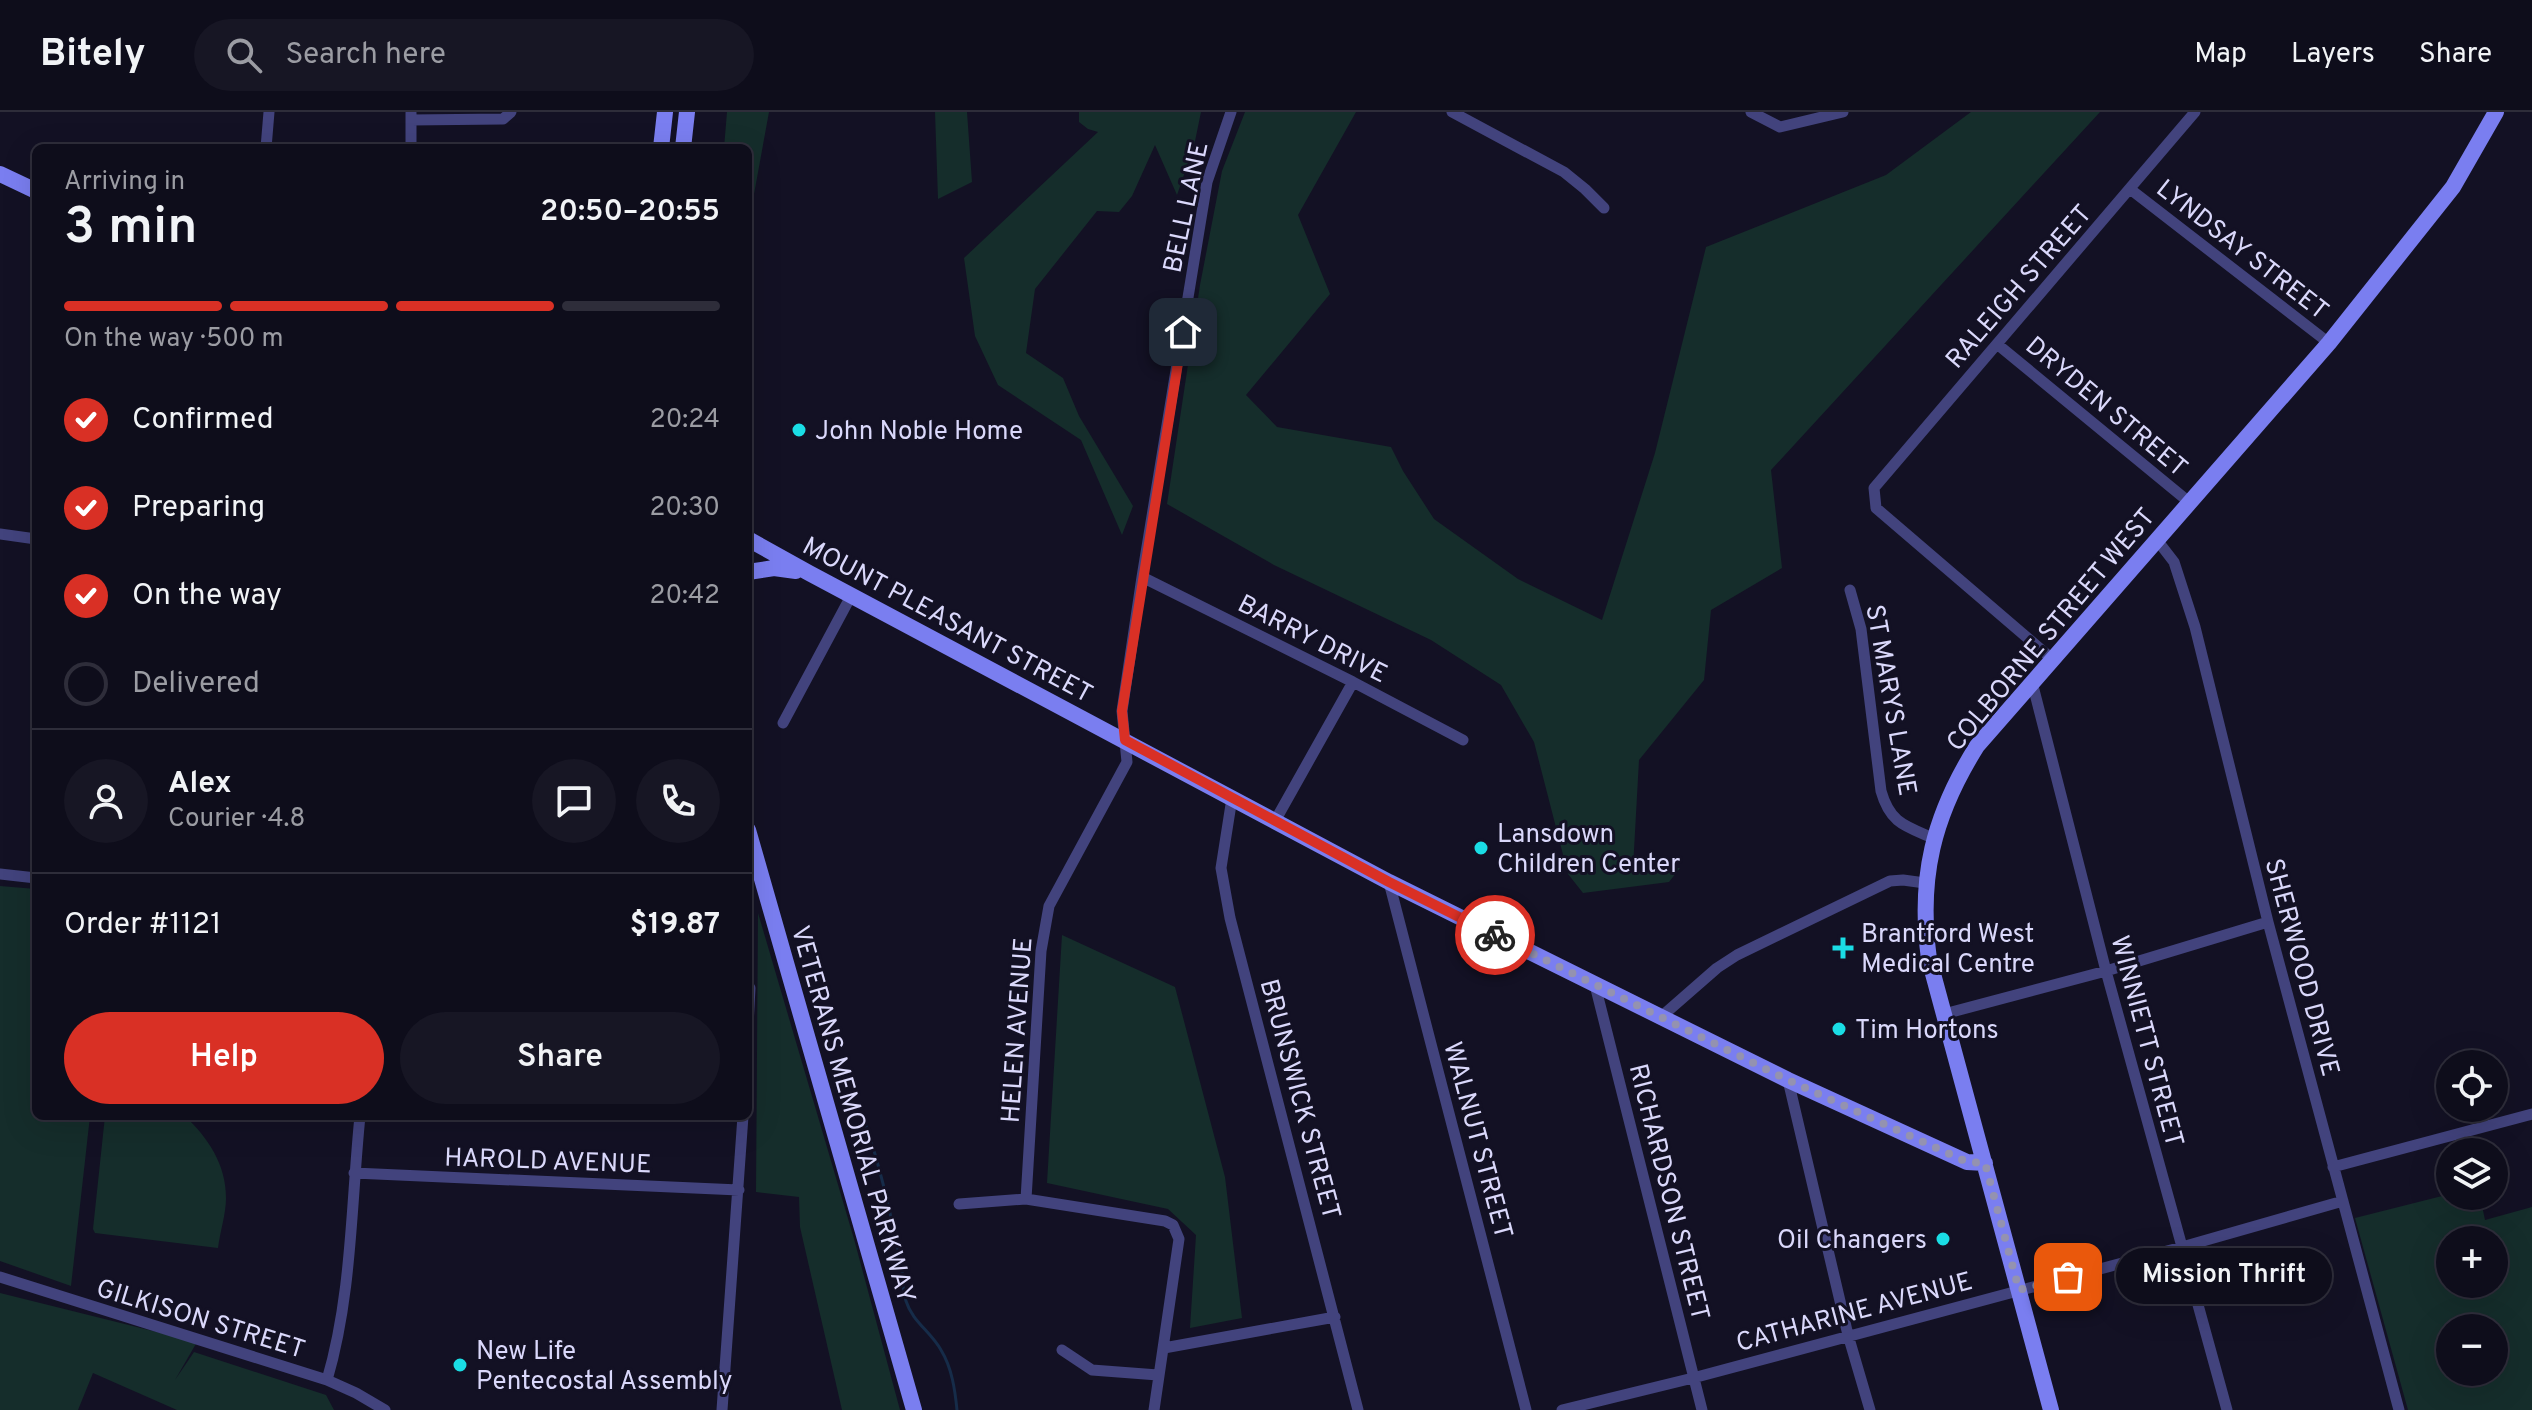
<!DOCTYPE html>
<html lang="en">
<head>
<meta charset="utf-8">
<style>
  :root { --surface:#0e0d1b; --page:#171624; --text:#f1f3f6; --muted:#9b9ca3; --line:#2e2d3a; --accent:#d93025 }
  body { margin:0; font-family:Overpass,sans-serif; background:var(--page); color:var(--text); height:100vh; display:flex; flex-direction:column; font-size:30px; white-space:nowrap }
  * { box-sizing:border-box; margin:0 }
  p { font-size:26px; color:var(--muted) }
  .icon { flex:none; width:44px; height:44px; fill:none; stroke:currentColor; stroke-width:2; stroke-linecap:round; stroke-linejoin:round }
  .map { position:relative; flex:1; overflow:hidden }
  .side { position:absolute; left:32px; top:32px; width:720px; height:976px; display:flex; flex-direction:column; background:var(--surface); border-radius:12px; box-shadow:0 8px 32px #0002,0 0 0 2px var(--line) }
  .side>* { flex:none }
  .buttons { position:absolute; left:2436px; top:938px; display:grid; gap:16px }
  .buttons a { display:grid; place-items:center; width:72px; height:72px; border-radius:50%; background:var(--surface); box-shadow:0 8px 32px #0002,0 0 0 2px var(--line); font-size:40px }
  .pin { position:absolute; display:grid; place-items:center; width:68px; height:68px; color:#fff; margin:-34px; border-radius:16px; box-shadow:0 4px 12px #0006 }
  .courier { position:absolute; display:grid; place-items:center; width:80px; height:80px; margin:-40px; border:6px solid #d93025; border-radius:50%; background:#fff; color:#222; box-shadow:0 2px 10px #0007 }
  .bubble { position:absolute; height:56px; border-radius:28px; background:var(--surface); box-shadow:0 8px 32px #0002,0 0 0 2px var(--line); font-size:26px; font-weight:600; line-height:56px; text-align:center }
  .summary em { font-style:normal; font-weight:600 }
  .summary div { display:flex; flex-direction:column-reverse }
  .summary { display:flex; align-items:center; justify-content:space-between; height:136px; padding:0 32px }
  h1 { font-size:52px; font-weight:600; line-height:60px }
  .bar { display:grid; grid-template-columns:repeat(4,1fr); gap:12px 8px; align-content:center; height:96px; padding:0 32px }
  .bar i { height:10px; border-radius:6px; background:var(--line) }
  .bar .selected { background:var(--accent) }
  .bar p { grid-column:span 4 }
  .line { display:flex; align-items:center; gap:20px; padding:0 32px; border-top:2px solid var(--line) }
  .line div { flex:1 }
  .round { display:grid; place-items:center; flex:none; width:84px; height:84px; border-radius:42px; background:var(--page) }
  ol { padding:0 32px; list-style:none }
  li { display:flex; align-items:center; gap:24px; height:88px }
  li p { margin-inline-start:auto }
  li .icon { padding:8px; border-radius:50%; background:var(--accent); color:#fff; stroke-width:4 }
  li:last-child { color:var(--muted) }
  li i { width:44px; height:44px; border:4px solid var(--line); border-radius:50% }
  .primary-button { display:flex; gap:16px; margin-top:auto; padding:16px 32px }
  .primary-button a { flex:1; height:92px; border-radius:48px; background:var(--accent); color:#fff; font-size:32px; font-weight:600; line-height:92px; text-align:center }
  .primary-button a+a { background:var(--page); color:var(--text) }
  header { display:flex; align-items:center; gap:48px; box-sizing:border-box; height:112px; padding:0 40px; background:var(--surface); border-bottom:2px solid var(--line) }
  header strong { font-size:38px }
  nav { display:flex; gap:44px; margin-inline-start:auto; font-size:28px }
  .search { width:560px; height:72px; background:var(--page); display:flex; align-items:center; gap:20px; box-sizing:border-box; padding:0 28px; border-radius:44px; color:var(--muted); font-size:30px }
  .map>svg:first-child { display:block }
  .green { fill:#152d2b; fill-rule:evenodd }
  .lines { fill:none; stroke-linecap:round; stroke-linejoin:round }
  .stream { stroke:#162c49; stroke-width:3 }
  .street { stroke:#42437d; stroke-width:11 }
  .secondary { stroke:#7a7ef0; stroke-width:16 }
  .done { stroke:#9492b0; stroke-width:8; stroke-dasharray:0 14.4 }
  .route { stroke:#d93025; stroke-width:10 }
  .poi-dot { fill:#1adde5; stroke:#131124; stroke-width:3 }
  .labels { text-anchor:middle; stroke-width:6; stroke-linejoin:round; paint-order:stroke }
  .street-label { font-size:26px; fill:#dad8fb; stroke:#131124 }
  .poi-label { font-size:26px; fill:#dad8fb; stroke:#131124; text-anchor:start }
</style>
</head>
<body>
<header>
<strong>Bitely</strong>
<div class="search"><svg class="icon" aria-label="search" viewBox="0 0 24 24"><circle cx="10" cy="10" r="6"/><path d="M15 15l6 6"/></svg>Search here</div>
<nav><a>Map</a><a>Layers</a><a>Share</a></nav>
</header>
<div class="map">
<svg width="2532" height="1298" viewBox="0 0 2532 1298">
  <rect width="100%" height="100%" fill="#131124"/>
  <path class="green" d="M727,0h42l-21,115v-79h-24z
    M935,0h32l5,70 -34,17z
    M1079,0h122l-7,34 -17,49 -22,-50 -23,51 -13,16 -22,-1 -62,78 -9,64 37,25 16,38 54,90 -11,29 -41,-95 -83,-55 -23,-49 -11,-78 134,-126 -10,-3 -9,-7z
    M1245,0h111l-58,103 32,79 -84,101 31,32 114,20 12,24 31,48 84,60 84,41 53,-167 51,-206 180,-72 85,-63h129l-329,358 11,98 -71,42 -7,70 -65,80 -6,108h47l-11,14 -86,11 -15,-19 -34,-132 -33,-57 -70,-45 -157,-75 -107,-61 33,-219 22,-114z
    M0,774l36,3v227h54l-19,170 -71,-25z
    M758,801l96,326 46,171h-58l-42,-183 -1,-30 -43,-5z
    M1062,823l113,52 50,190 17,141 -52,10 6,-93 -28,-26 -121,-26z
    M105,1004h80c23,22 41,48 41,82 0,16 -6,34 -8,50l-123,-15 -2,-4z
    M2450,1082v2h30l5,24 47,-13v203h-124l-53,-192zM2450,1128h44v44h-44zM2494,1216v44h-44v-44z
    M0,1181l197,49 -22,38 19,-28 132,43 8,15h-157l-84,-37 -15,37h-78z"/>
  <g class="lines">
    <path class="stream" d="M866,1014c15,43 24,87 34,132 4,14 1,29 6,43 6,20 25,31 35,49 11,18 14,40 16,60"/>
    <path class="street" d="M1452,0l112,60 21,17 19,19
      M1751,0l29,15 63,-15
      M411,8l92,-1 8,-7
      M266,36l3,-36
      M411,36v-35
      M2130,77l199,154
      M1997,232l192,158
      M0,422l36,5
      M2157,428l17,22 21,65 73,295 131,488
      M1142,465l211,105 110,58
      M1850,478l11,39 20,162c9,32 24,35 52,47
      M2052,547l-176,-151 -2,-20 321,-376
      M2032,570l74,289 121,439
      M783,611l68,-127
      M1232,686l-11,70 9,50 128,492
      M1275,709l78,-139
      M0,762l36,4
      M1389,770l137,528
      M1595,873l107,425
      M1944,902l162,-43 162,-49
      M1661,905l56,-49 20,-13 153,-74 13,-1 22,3
      M748,914l2,-38
      M1788,968l60,255 22,75
      M2333,1055l199,-53
      M354,1061l385,17
      M1026,1087l15,-248 8,-45 78,-144 -5,-51 20,-134 65,-395 24,-70
      M959,1092l67,-5 139,22 8,4 6,14 -25,171
      M0,1165l327,103 29,13 29,17
      M1164,1236l171,-31
      M1062,1238l30,20 66,5
      M327,1268c25,-85 24,-175 33,-264
      M722,1298l21,-294
      M1562,1298l131,-32 489,-131 161,-46"/>
    <path class="secondary" d="M661,36l4,-36
      M683,36l4,-36
      M0,62l36,17
      M748,427l61,34 580,309 399,198 179,82 18,1
      M748,460l26,-4 22,3
      M748,718l166,580
      M2051,1298l-122,-451c-11,-81 4,-143 48,-213l352,-403 124,-156 43,-75"/>
  </g>
  <g class="lines">
    <path class="done" d="M1495,823l293,145 179,82 18,1 34,127 49,-13"/>
    <path class="route" d="M1183,220l-61,379 3,29 264,142 106,53"/>
  </g>
  <g class="poi-dot">
    <circle cx="799" cy="318" r="8"/>
    <circle cx="1481" cy="736" r="8"/>
    <path d="M1839 824h8v8h8v8h-8v8h-8v-8h-8v-8h8z"/>
    <circle cx="1839" cy="917" r="8"/>
    <circle cx="1943" cy="1127" r="8"/>
    <circle cx="460" cy="1253" r="8"/>
  </g>
  <g class="labels">
    <g class="street-label">
      <text transform="translate(1185 95) rotate(-78)" y="9">BELL LANE</text>
      <text transform="translate(2243 137) rotate(38)" y="9">LYNDSAY STREET</text>
      <text transform="translate(2018 174) rotate(-49)" y="9">RALEIGH STREET</text>
      <text transform="translate(2107 294) rotate(40)" y="9">DRYDEN STREET</text>
      <text transform="translate(948 507) rotate(28)" y="9">MOUNT PLEASANT STREET</text>
      <text transform="translate(2050 517) rotate(-50)" y="9">COLBORNE STREET WEST</text>
      <text transform="translate(1313 526) rotate(27)" y="9">BARRY DRIVE</text>
      <text transform="translate(1892 588) rotate(80)" y="9">ST MARYS LANE</text>
      <text transform="translate(2303 855) rotate(75)" y="9">SHERWOOD DRIVE</text>
      <text transform="translate(1016 918) rotate(-86)" y="9">HELEN AVENUE</text>
      <text transform="translate(2148 929) rotate(75)" y="9">WINNIETT STREET</text>
      <text transform="translate(1301 987) rotate(75)" y="9">BRUNSWICK STREET</text>
      <text transform="translate(854 1002) rotate(74)" y="9">VETERANS MEMORIAL PARKWAY</text>
      <text transform="translate(1479 1028) rotate(75)" y="9">WALNUT STREET</text>
      <text transform="translate(548 1048) rotate(2)" y="9">HAROLD AVENUE</text>
      <text transform="translate(1670 1080) rotate(76)" y="9">RICHARDSON STREET</text>
      <text transform="translate(1854 1199) rotate(-15)" y="9">CATHARINE AVENUE</text>
      <text transform="translate(201 1206) rotate(17)" y="9">GILKISON STREET</text>
    </g>
    <g class="poi-label">
      <text x="815" y="327">John Noble Home</text>
      <text x="1497" y="730">Lansdown<tspan x="1497" dy="30">Children Center</tspan></text>
      <text x="1861" y="830">Brantford West<tspan x="1861" dy="30">Medical Centre</tspan></text>
      <text x="1855" y="926">Tim Hortons</text>
      <text x="1927" y="1136" text-anchor="end">Oil Changers</text>
      <text x="476" y="1247">New Life<tspan x="476" dy="30">Pentecostal Assembly</tspan></text>
    </g>
  </g>
</svg>
<div class="buttons">
<a><svg class="icon" aria-label="locate" viewBox="0 0 24 24"><circle cx="12" cy="12" r="6"/><path d="M12 2v4M12 18v4M2 12h4M18 12h4"/></svg></a>
<a><svg class="icon" aria-label="layers" viewBox="0 0 24 24"><path d="M12 4l9 5-9 5-9-5zM3 14l9 5 9-5"/></svg></a>
<a>+</a>
<a>−</a>
</div>
<div class="pin" style="left:2068px;top:1165px;background:#ea580c"><svg class="icon" aria-label="bag" viewBox="0 0 24 24"><path d="M5 8h14l-1 12H6zM9 8a3 3 0 0 1 6 0"/></svg></div>
<div class="pin" style="left:1183px;top:220px;background:#1f2937"><svg class="icon" aria-label="home" viewBox="0 0 24 24"><path d="M3 11l9-7 9 7M6 9v11h12V9"/></svg></div>
<div class="courier" style="left:1495px;top:823px"><svg class="icon" aria-label="bike" viewBox="0 0 24 24"><circle cx="6" cy="16" r="4"/><circle cx="18" cy="16" r="4"/><path d="M6 16l4-8h5l3 8M10 8l3 8H6M13 5h3"/></svg></div>
<div class="bubble" style="left:2116px;top:1136px;width:216px">Mission Thrift</div>
<section class="side">
<div class="summary"><div><h1>3 min</h1><p>Arriving in</p></div><em>20:50–20:55</em></div>
<div class="bar"><i class="selected"></i><i class="selected"></i><i class="selected"></i><i></i><p>On the way · 500 m</p></div>
<ol>
<li><svg class="icon" aria-label="check" viewBox="0 0 24 24"><path d="M5 12l5 5 9-10"/></svg>Confirmed<p>20:24</p></li>
<li><svg class="icon" aria-label="check" viewBox="0 0 24 24"><path d="M5 12l5 5 9-10"/></svg>Preparing<p>20:30</p></li>
<li><svg class="icon" aria-label="check" viewBox="0 0 24 24"><path d="M5 12l5 5 9-10"/></svg>On the way<p>20:42</p></li>
<li><i></i>Delivered</li>
</ol>
<div class="line" style="height:144px"><a class="round"><svg class="icon" aria-label="person" viewBox="0 0 24 24"><circle cx="12" cy="8" r="4"/><path d="M4 21q1-7 8-7t8 7"/></svg></a><div><b>Alex</b><p>Courier · 4.8</p></div><a class="round"><svg class="icon" aria-label="chat" viewBox="0 0 24 24"><path d="M4 5h16v11H9l-5 4z"/></svg></a><a class="round"><svg class="icon" aria-label="phone" viewBox="0 0 24 24"><path d="M5 4h4l2 5-3 2q2 4 5 5l2-3 5 2v4C11 20 4 13 5 4z"/></svg></a></div>
<div class="line" style="height:104px"><div>Order #1121</div><b>$19.87</b></div>
<div class="primary-button"><a>Help</a><a>Share</a></div>
</section>
</div>
</body>
</html>
